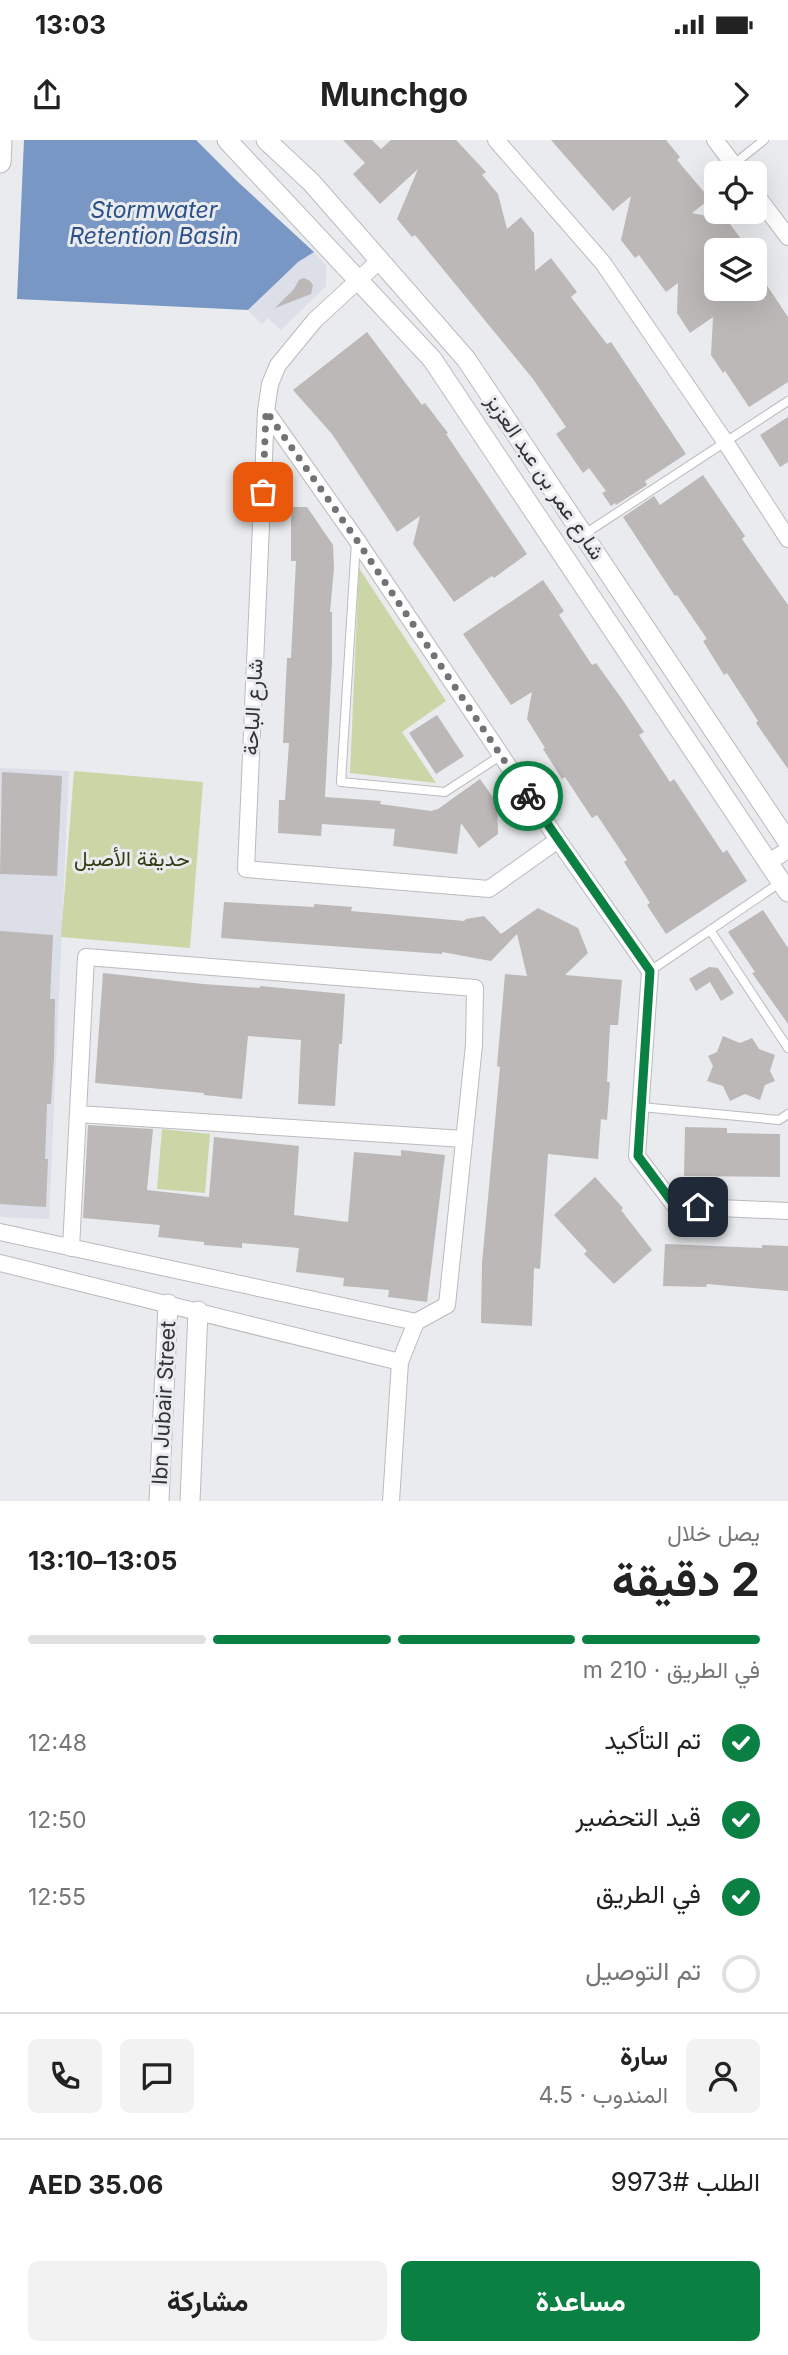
<!DOCTYPE html>
<html lang="ar">
<head>
<meta charset="utf-8">
<style>
  :root { --surface:#fff; --page:#f2f2f2; --text:#222; --muted:#767676; --line:#e0e0e0; --accent:#0b8043 }
  body { margin:0; font-family:Inter,Vazirmatn,sans-serif; background:var(--page); color:var(--text); direction:rtl; height:100vh; display:flex; flex-direction:column; font-size:26px; white-space:nowrap }
  * { box-sizing:border-box; margin:0 }
  p { font-size:23px; color:var(--muted) }
  .icon { flex:none; width:38px; height:38px; fill:none; stroke:currentColor; stroke-width:2; stroke-linecap:round; stroke-linejoin:round }
  .map { position:relative; height:1361px; overflow:hidden; direction:ltr }
  .side { display:flex; flex-direction:column; background:var(--surface); flex:1 }
  .side>* { flex:none }
  .tools { position:absolute; left:704px; top:21px; display:grid; gap:14px }
  .tools a { display:grid; place-items:center; width:63px; height:63px; border-radius:10px; background:var(--surface); box-shadow:0 7px 28px #0002; font-size:35px }
  .pin { position:absolute; display:grid; place-items:center; width:60px; height:60px; color:#fff; margin:-30px; border-radius:14px; box-shadow:0 4px 10px #0006 }
  .courier { position:absolute; display:grid; place-items:center; width:70px; height:70px; margin:-35px; border:5px solid #0b8043; border-radius:50%; background:#fff; color:#222; box-shadow:0 2px 9px #0007 }
  .overview em { font-style:normal; font-weight:700 }
  .overview div { display:flex; flex-direction:column-reverse }
  .overview { display:flex; align-items:center; justify-content:space-between; height:119px; padding:0 28px }
  h1 { font-size:46px; font-weight:700; line-height:52px }
  .bar { display:grid; grid-template-columns:repeat(4,1fr); gap:10px 7px; align-content:center; height:84px; padding:0 28px }
  .bar i { height:9px; border-radius:5px; background:var(--line) }
  .bar .current { background:var(--accent) }
  .bar p { grid-column:span 4 }
  .line { display:flex; align-items:center; gap:18px; padding:0 28px; border-top:2px solid var(--line) }
  .line div { flex:1 }
  .round { display:grid; place-items:center; flex:none; width:74px; height:74px; border-radius:10px; background:var(--page) }
  ol { padding:0 28px; list-style:none }
  li { display:flex; align-items:center; gap:21px; height:77px }
  li p { margin-inline-start:auto }
  li .icon { padding:7px; border-radius:50%; background:var(--accent); color:#fff; stroke-width:4 }
  li:last-child { color:var(--muted) }
  li i { width:38px; height:38px; border:4px solid var(--line); border-radius:50% }
  .button { display:flex; gap:14px; margin-top:auto; padding:14px 28px }
  .button a { flex:1; height:80px; border-radius:10px; background:var(--accent); color:#fff; font-size:28px; font-weight:700; line-height:80px; text-align:center }
  .button a+a { background:var(--page); color:var(--text) }
  .status { display:flex; justify-content:space-between; align-items:center; height:49px; padding:0 35px; background:var(--surface); direction:ltr }
  .status svg { height:19px; fill:currentColor }
  header { display:flex; justify-content:space-between; align-items:center; height:91px; padding:0 28px; background:var(--surface); font-size:32px; font-weight:700 }
  .map>svg:first-child { display:block }
  .built { fill:#dcdee8 }
  .green { fill:#cad6a5 }
  .water { fill:#7997c4 }
  .building { fill:#bbb8b7 }
  .lines { fill:none; stroke-linecap:round; stroke-linejoin:round }
  .service-casing { stroke:#bbbbbe; stroke-width:10 }
  .minor-casing { stroke:#bbbbbe; stroke-width:18 }
  .tertiary-casing { stroke:#bbbbbe; stroke-width:21 }
  .secondary-casing { stroke:#bbbbbe; stroke-width:23 }
  .service { stroke:#fff; stroke-width:8 }
  .minor { stroke:#fff; stroke-width:16 }
  .tertiary { stroke:#fff; stroke-width:19 }
  .secondary { stroke:#fff; stroke-width:21 }
  .done { stroke:#737375; stroke-width:7; stroke-dasharray:0 12.6 }
  .route { stroke:#0b8043; stroke-width:9 }
  .labels { text-anchor:middle; stroke-width:6; stroke-linejoin:round; paint-order:stroke }
  .street-label { font-size:21px; fill:#333334; stroke:#eaebee }
  .park-label { font-size:21px; fill:#333b12; stroke:#eaebee }
  .water-label { font-size:23px; font-style:italic; fill:#2b518a; stroke:#eaebee }
</style>
</head>
<body>
<div class="status"><b>13:03</b><svg viewBox="0 0 49 12"><path d="M0 12V9h3v3zM5 12V6h3v6zM10 12V3h3v9zM15 12V0h3v12zM26 1h20v11H26zM47 4h2v5h-2z"/></svg></div>
<header><svg class="icon" aria-label="forward" viewBox="0 0 24 24"><path d="M9 5l7 7-7 7"/></svg>Munchgo<svg class="icon" aria-label="share" viewBox="0 0 24 24"><path d="M12 15V3M7 8l5-5 5 5M5 13v7h14v-7"/></svg></header>
<div class="map">
<svg width="788" height="1361" viewBox="0 0 788 1361">
  <rect width="100%" height="100%" fill="#eaebee"/>
  <path class="built" d="M314,112l12,13v21l-45,44 -13,-12 -6,6 -14,-14 50,-49z
    M0,628l69,3 -20,448 -49,-2z"/>
  <path class="green" d="M359,428l87,133 -44,31 34,51 -86,-10z
    M74,631l129,11 -13,166 -129,-11z
    M162,989l48,5 -5,59 -48,-4z"/>
  <path class="water" d="M24,0h172l42,42 76,70 -16,10 -50,48 -231,-11z"/>
  <path class="building" d="M343,0h29l9,9 10,-9h65l30,32 -4,3 16,19 9,35 14,-12 13,16 1,38 16,-13 26,34 -6,5 36,47 4,-2 75,112 -41,27 2,4 -31,20 -1,-2 -4,3 -9,-13 4,-2 -17,-23 -6,5 -27,-39 10,-7 -33,-48 -118,-144 -3,2 -15,-18 21,-50 -38,35 -27,-30 12,-11z
    M551,0h115l14,17 -3,3 33,39 -18,14 35,7 17,23 -10,7h-18v39h38v-23l34,51v65l-39,25 -24,-36 -2,2 -12,-18 2,-38 -23,16 -13,-20 1,-30 -12,9 -27,-37 -4,3 -14,-18 10,-44 -18,15z
    M304,138l6,3 3,4 -2,9 -36,14 19,-19 5,-9z
    M367,192l55,73 3,-2 23,30 -2,1 81,120 -33,24 -2,-2 -38,26 -41,-58 7,-28 -23,16 -65,-98 -39,-44z
    M788,277v45l-8,5 -20,-32z
    M703,335l42,61 -3,3 46,66v164l-32,-46 2,-2 -31,-48 -3,2 -21,-34 4,-2 -30,-44 -2,1 -52,-79 31,-21 6,9z
    M291,367h16l26,38 1,23 -4,44h2v49l-7,136 56,4 -1,3 51,7 7,-2 42,-30 17,24 1,31 -19,14 -18,-25 -4,31 -64,-8 2,-17 -73,-5 -1,12 -43,-3 1,-33h6l4,-57h-6l4,-85h4l5,-97h-5z
    M543,440l21,31 -5,4 33,50 4,-2 26,36 22,33 -5,3 31,47 4,-3 49,74 4,-3 20,31 -81,53 -19,-29 3,-2 -26,-41 3,-2 -30,-45 -5,3 -27,-41 -3,2 -19,-30 2,-1 -18,-29 5,-27 -21,13 -48,-71z
    M437,575l27,41 -28,18 -27,-41z
    M2,632l60,4 -5,100 -57,-2z
    M224,762l90,5v-3l38,3 -1,4 113,10 2,-2 18,-3 17,18 37,-26 40,20 10,25 -23,22 57,5 -4,45h-8l-3,57h3l-3,38 -6,-1 -3,40 -50,-5 -8,115 -6,-1 -2,58 -51,-3 1,-60 18,-196 -3,-1 8,-92 22,2 -10,-42 -26,27 -49,-9v2l-221,-16z
    M763,770l25,38v76l-36,-51 3,-1 -27,-40z
    M0,791l53,4 -3,64h5l-1,58 -3,47h-4l-2,55h3l-2,48 -46,-3z
    M709,827l9,1 16,25 -13,8 -11,-19 -14,9 -7,-12z
    M103,833l100,11 57,4v-2l85,8 -3,50h-3l-4,62 -37,-2 3,-64 -53,-4 -6,63 -38,-4v-2l-109,-10z
    M723,896l17,7 12,-5 7,11 16,6 -5,16 5,10 -10,4 -5,15 -15,-6 -15,7 -7,-15 -16,-5 6,-15 -5,-10 9,-4z
    M88,985l65,4 -6,61 62,7 5,-60 85,9 -5,69 54,7 6,-70 47,4v-6l44,5 -18,147 -39,-5 1,-7 -46,-4 1,-8 -48,-6 3,-24 -57,-5v5l-38,-3v-3l-46,-5 2,-12 -77,-7z
    M685,987l42,1v5l53,1v43l-96,-1z
    M595,1037l28,31 -2,2 31,40 -38,34 -30,-30 3,-3 -33,-36z
    M665,1104l97,4v-3l26,1v45l-81,-7 -1,3 -43,-1z"/>
  <g class="lines">
    <defs>
      <path id="service" d="M734,24l30,-24
        M583,395l205,-134
        M356,402l-15,240 104,10 55,-36
        M710,790l78,118
        M650,831l131,-89
        M641,967l138,13 9,-6"/>
      <path id="minor" d="M496,0l107,123 123,180 62,96
        M715,0l25,33
        M754,52l34,45
        M379,121l-64,59 -37,45 -8,19 -4,27 -20,458 243,20 69,-49
        M266,271l90,128 202,301 92,131 -13,185 38,50 113,5
        M767,723l21,-13
        M78,974l386,25
        M0,1092l416,90
        M71,1108l15,-291 389,31 -1,57 -27,260 -31,17 -16,40 -9,139
        M0,1123l400,99"/>
      <path id="tertiary" d="M227,0l205,219 356,533
        M266,0l45,42 155,177 322,483
        M159,1361l9,-197
        M190,1361l8,-190"/>
      <path id="secondary" d="M0,22l1,-22"/>
    </defs>
    <use href="#service" class="service-casing"/>
    <use href="#minor" class="minor-casing"/>
    <use href="#tertiary" class="tertiary-casing"/>
    <use href="#secondary" class="secondary-casing"/>
    <use href="#service" class="service"/>
    <use href="#minor" class="minor"/>
    <use href="#tertiary" class="tertiary"/>
    <use href="#secondary" class="secondary"/>
  </g>
  <g class="lines">
    <path class="done" d="M263,352l3,-81 90,128 172,257"/>
    <path class="route" d="M528,656l122,175 -12,185 37,50 23,1"/>
  </g>
  <g class="labels">
    <g class="street-label">
      <text transform="translate(545 337) rotate(56)" y="7">شارع عمر بن عبد العزيز</text>
      <text transform="translate(253 567) rotate(-87)" y="7">شارع الباحة</text>
      <text transform="translate(164 1263) rotate(-87)" y="7">Ibn Jubair Street</text>
    </g>
    <g class="park-label">
      <text x="132" y="726">حديقة الأصيل</text>
    </g>
    <g class="water-label">
      <text x="154" y="78">Stormwater<tspan x="154" dy="26">Retention Basin</tspan></text>
    </g>
  </g>
</svg>
<div class="tools">
<a><svg class="icon" aria-label="locate" viewBox="0 0 24 24"><circle cx="12" cy="12" r="6"/><path d="M12 2v4M12 18v4M2 12h4M18 12h4"/></svg></a>
<a><svg class="icon" aria-label="layers" viewBox="0 0 24 24"><path d="M12 4l9 5-9 5-9-5zM3 14l9 5 9-5"/></svg></a>
</div>
<div class="pin" style="left:263px;top:352px;background:#ea580c"><svg class="icon" aria-label="bag" viewBox="0 0 24 24"><path d="M5 8h14l-1 12H6zM9 8a3 3 0 0 1 6 0"/></svg></div>
<div class="pin" style="left:698px;top:1067px;background:#1f2937"><svg class="icon" aria-label="home" viewBox="0 0 24 24"><path d="M3 11l9-7 9 7M6 9v11h12V9"/></svg></div>
<div class="courier" style="left:528px;top:656px"><svg class="icon" aria-label="bike" viewBox="0 0 24 24"><circle cx="6" cy="16" r="4"/><circle cx="18" cy="16" r="4"/><path d="M6 16l4-8h5l3 8M10 8l3 8H6M13 5h3"/></svg></div>
</div>
<section class="side">
<div class="overview"><div><h1>2 دقيقة</h1><p>يصل خلال</p></div><em>13:05–13:10</em></div>
<div class="bar"><i class="current"></i><i class="current"></i><i class="current"></i><i></i><p>في الطريق · 210 m</p></div>
<ol>
<li><svg class="icon" aria-label="check" viewBox="0 0 24 24"><path d="M5 12l5 5 9-10"/></svg>تم التأكيد<p>12:48</p></li>
<li><svg class="icon" aria-label="check" viewBox="0 0 24 24"><path d="M5 12l5 5 9-10"/></svg>قيد التحضير<p>12:50</p></li>
<li><svg class="icon" aria-label="check" viewBox="0 0 24 24"><path d="M5 12l5 5 9-10"/></svg>في الطريق<p>12:55</p></li>
<li><i></i>تم التوصيل</li>
</ol>
<div class="line" style="height:126px"><a class="round"><svg class="icon" aria-label="person" viewBox="0 0 24 24"><circle cx="12" cy="8" r="4"/><path d="M4 21q1-7 8-7t8 7"/></svg></a><div><b>سارة</b><p>المندوب · 4.5</p></div><a class="round"><svg class="icon" aria-label="chat" viewBox="0 0 24 24"><path d="M4 5h16v11H9l-5 4z"/></svg></a><a class="round"><svg class="icon" aria-label="phone" viewBox="0 0 24 24"><path d="M5 4h4l2 5-3 2q2 4 5 5l2-3 5 2v4C11 20 4 13 5 4z"/></svg></a></div>
<div class="line" style="height:91px"><div>الطلب #9973</div><b>AED 35.06</b></div>
<div class="button"><a>مساعدة</a><a>مشاركة</a></div>
</section>
</body>
</html>
